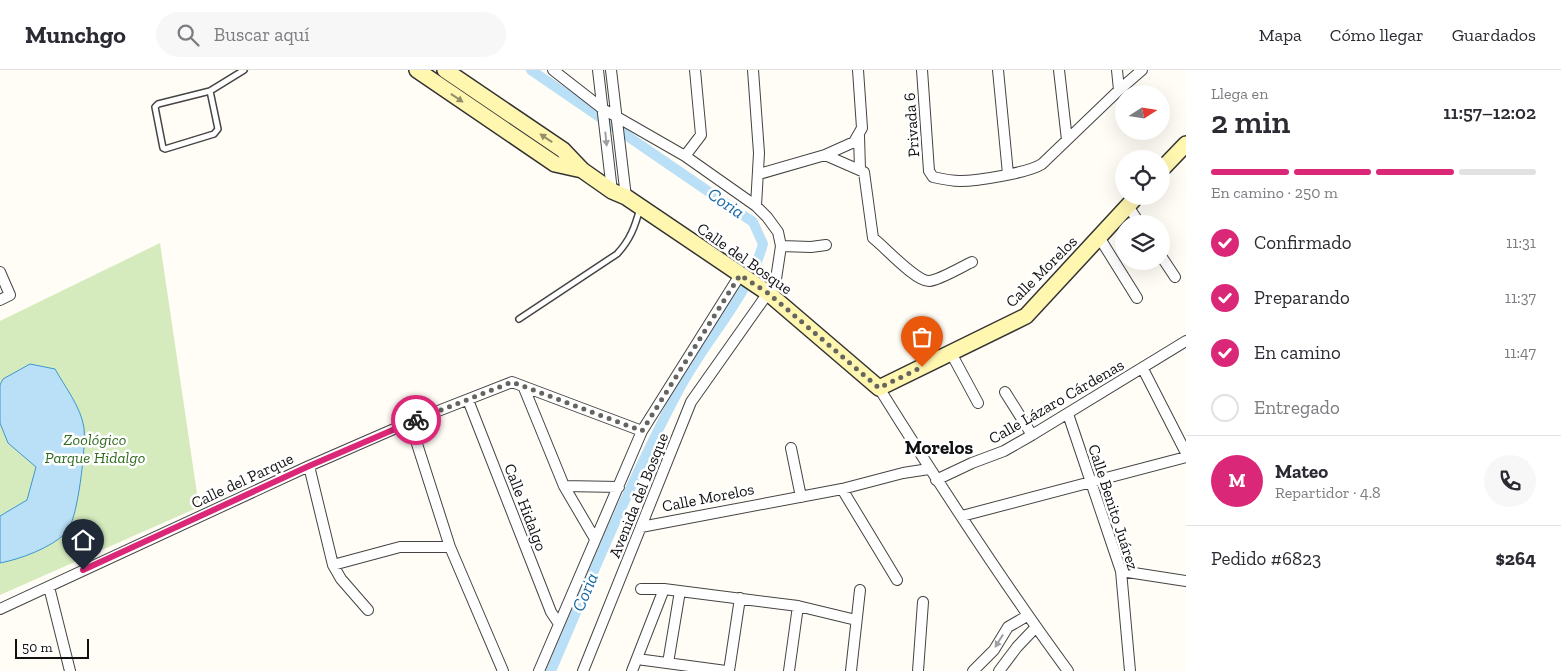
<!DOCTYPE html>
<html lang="es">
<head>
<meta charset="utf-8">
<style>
  :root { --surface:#fff; --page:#f7f7f7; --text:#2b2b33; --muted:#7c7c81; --line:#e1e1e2; --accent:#db2777 }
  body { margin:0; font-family:"Zilla Slab",serif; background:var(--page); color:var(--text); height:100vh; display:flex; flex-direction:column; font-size:19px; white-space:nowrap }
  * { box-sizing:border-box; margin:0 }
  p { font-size:16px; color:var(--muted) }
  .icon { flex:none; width:28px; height:28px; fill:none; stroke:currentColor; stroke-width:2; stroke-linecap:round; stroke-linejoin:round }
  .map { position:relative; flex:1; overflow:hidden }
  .side { display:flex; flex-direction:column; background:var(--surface); width:375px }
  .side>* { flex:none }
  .needle { width:32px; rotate:78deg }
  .tools { position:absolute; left:1115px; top:15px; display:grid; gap:10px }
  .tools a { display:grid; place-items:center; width:55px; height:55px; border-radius:50%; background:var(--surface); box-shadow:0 5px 20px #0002; font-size:25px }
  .scale { position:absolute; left:15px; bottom:12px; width:74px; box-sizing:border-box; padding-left:5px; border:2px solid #111; border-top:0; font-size:14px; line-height:18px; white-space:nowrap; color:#111; -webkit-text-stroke:4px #fff; paint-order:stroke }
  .pin { position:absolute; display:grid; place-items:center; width:42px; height:42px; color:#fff; margin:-51px -21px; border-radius:50% 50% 50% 0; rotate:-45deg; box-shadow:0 0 5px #0007 }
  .pin .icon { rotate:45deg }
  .courier { position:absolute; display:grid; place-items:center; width:50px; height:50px; margin:-25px; border:4px solid #db2777; border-radius:50%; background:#fff; color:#222; box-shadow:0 1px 6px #0007 }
  .overview em { font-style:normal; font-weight:600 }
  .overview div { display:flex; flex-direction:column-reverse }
  .overview { display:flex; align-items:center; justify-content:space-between; height:85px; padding:0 25px }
  h1 { font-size:32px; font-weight:600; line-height:38px }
  .bar { display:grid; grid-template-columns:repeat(4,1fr); gap:8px 5px; align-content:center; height:60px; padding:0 25px }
  .bar i { height:6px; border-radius:4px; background:var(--line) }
  .bar .selected { background:var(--accent) }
  .bar p { grid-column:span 4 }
  .line { display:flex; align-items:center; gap:12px; padding:0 25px; border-top:1px solid var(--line) }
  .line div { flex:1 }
  .round { display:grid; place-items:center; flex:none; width:52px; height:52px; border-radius:26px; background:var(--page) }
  ol { padding:0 25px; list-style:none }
  li { display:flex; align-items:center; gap:15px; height:55px }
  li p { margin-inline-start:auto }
  li .icon { padding:5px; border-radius:50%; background:var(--accent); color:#fff; stroke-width:4 }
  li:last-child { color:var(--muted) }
  li i { width:28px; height:28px; border:2px solid var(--line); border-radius:50% }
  header { display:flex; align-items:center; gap:30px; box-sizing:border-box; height:70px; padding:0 25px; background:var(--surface); border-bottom:1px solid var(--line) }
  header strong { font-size:24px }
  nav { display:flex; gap:28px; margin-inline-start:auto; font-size:18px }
  .search { width:350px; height:45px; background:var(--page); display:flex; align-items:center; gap:12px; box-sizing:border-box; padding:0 18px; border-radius:28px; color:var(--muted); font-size:19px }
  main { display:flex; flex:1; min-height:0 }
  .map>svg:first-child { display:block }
  .green { fill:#d5ebbd }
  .water { fill:#b9e0f7; stroke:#3f96cf }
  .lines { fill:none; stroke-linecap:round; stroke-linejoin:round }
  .canal { stroke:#b9e0f7; stroke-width:10 }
  .lane-casing { stroke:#444; stroke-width:8 }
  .street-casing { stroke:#444; stroke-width:12 }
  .secondary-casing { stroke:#333; stroke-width:18 }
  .lane { stroke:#fff; stroke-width:5 }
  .street { stroke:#fff; stroke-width:10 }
  .secondary { stroke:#fff6b0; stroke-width:15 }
  .oneway { fill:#948f68 }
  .oneway2 { fill:#a0a0a0 }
  .done { stroke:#646461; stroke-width:5; stroke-dasharray:0 9 }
  .route { stroke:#db2777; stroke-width:6 }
  .labels { text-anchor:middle; stroke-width:5; stroke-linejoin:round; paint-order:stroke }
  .street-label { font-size:16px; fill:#111; stroke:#fff }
  .park-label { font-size:16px; font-style:italic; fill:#2f6b1f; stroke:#fff }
  .water-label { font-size:18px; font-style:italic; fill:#1768a6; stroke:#fff }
  .quarter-label { font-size:19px; font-weight:bold; fill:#111; stroke:#fff }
</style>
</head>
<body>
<header>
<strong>Munchgo</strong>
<div class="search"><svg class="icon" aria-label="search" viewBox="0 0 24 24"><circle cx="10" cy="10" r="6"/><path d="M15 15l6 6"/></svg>Buscar aquí</div>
<nav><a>Mapa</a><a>Cómo llegar</a><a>Guardados</a></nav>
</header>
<main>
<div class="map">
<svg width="1186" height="601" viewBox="0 0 1186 601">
  <rect width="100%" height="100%" fill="#fffdf5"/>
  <path class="green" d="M160,173l39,264 -199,88v-274z"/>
  <path class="water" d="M30,294l25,5c10,18 26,38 29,59 2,18 -6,93 -18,105 -16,15 -45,26 -66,30v-47l27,-16 9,-33 -28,-24 -8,-20v-38l3,-6z"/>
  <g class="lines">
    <path class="canal" d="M531,0l222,152 10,22c-15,53 -57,95 -83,144 -49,91 -88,188 -129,283"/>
    <defs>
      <path id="lane" d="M210,21l-52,13 -3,3 8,41 2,1 49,-15 4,-5 -8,-38 34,-21
        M519,249l98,-65c13,-14 18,-27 23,-46"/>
      <path id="street" d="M553,0l50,39 82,47 71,50 11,11 11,15 3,14 -5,33 -8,14 -77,109 -108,269
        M598,0l14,121
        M611,0l15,127
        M753,0l6,83 -3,53
        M922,0l7,101 4,6c9,2 19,4 27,4 17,0 68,-8 82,-17l77,-74 23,-20
        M998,0l10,104
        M1059,0l8,70
        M1117,0l2,20
        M859,66l1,33
        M825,85l39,17 9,66c12,9 42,43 56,43 11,-1 32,-14 43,-19
        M685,86l16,-21 -6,-65
        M759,104l66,-19 29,-13 8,-14 -4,-58
        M1128,136l12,18
        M1099,167l38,61
        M781,176l30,1 15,-2
        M1161,186l14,21
        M0,202l10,23 -10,5
        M951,283l27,50
        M1143,299l43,84
        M524,318l40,98 31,53
        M879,318c60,96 122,192 189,283
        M1005,322l27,43
        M468,330l83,212 8,12
        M1068,344l53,157 9,100
        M410,352l40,125 53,124
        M791,378l10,49
        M309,396l24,99 8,14 27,31
        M936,410l36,-17 32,-12 28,-16 154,-94
        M564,416l55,1
        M842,419l55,91
        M962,446l224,-59
        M641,457l201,-38 61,-16 26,-4
        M333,495l67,-18h50
        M1121,501l65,10
        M49,517l21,84
        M641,519h23l134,17 58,14
        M0,539l309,-143 101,-44 102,-40 130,49
        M637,589l89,12
        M668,593l12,-72
        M539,601l103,-240 98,-156
        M632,601l32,-82
        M729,601l11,-73
        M789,601l9,-65
        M851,601l9,-81
        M918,601l5,-69
        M973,601l21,-21 14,-23 19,-11
        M999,601l18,-24 19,-20"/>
      <path id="secondary" d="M417,0l138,94 27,6
        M445,0l118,80 19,20 30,21 14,6 142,96 111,95 147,-72 111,-120
        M1161,100l25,-26"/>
    </defs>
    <use href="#lane" class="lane-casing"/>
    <use href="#street" class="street-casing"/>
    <use href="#secondary" class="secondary-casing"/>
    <use href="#lane" class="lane"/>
    <use href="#street" class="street"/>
    <use href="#secondary" class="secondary"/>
  </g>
  <defs><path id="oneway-solid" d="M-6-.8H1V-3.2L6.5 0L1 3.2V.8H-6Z" transform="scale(1.25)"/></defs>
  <g class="oneway">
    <use href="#oneway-solid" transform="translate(457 28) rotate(34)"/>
    <use href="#oneway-solid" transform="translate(546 68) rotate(-146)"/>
  </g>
  <g class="oneway2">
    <use href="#oneway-solid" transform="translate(606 69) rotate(84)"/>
    <use href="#oneway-solid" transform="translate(999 571) rotate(122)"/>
  </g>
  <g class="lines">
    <path class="done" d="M416,350l96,-38 130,49 98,-156 28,18 111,95 43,-21"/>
    <path class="route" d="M83,500l226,-104 107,-46"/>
  </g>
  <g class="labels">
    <g class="street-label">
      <text transform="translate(911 55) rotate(-94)" y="6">Privada 6</text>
      <text transform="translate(745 188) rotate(35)" y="6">Calle del Bosque</text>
      <text transform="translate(1041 201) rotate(-45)" y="6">Calle Morelos</text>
      <text transform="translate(1056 331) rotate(-30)" y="6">Calle Lázaro Cárdenas</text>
      <text transform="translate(242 410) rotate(-25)" y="6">Calle del Parque</text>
      <text transform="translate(638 425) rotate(-68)" y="6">Avenida del Bosque</text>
      <text transform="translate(708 427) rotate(-11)" y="6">Calle Morelos</text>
      <text transform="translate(526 437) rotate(69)" y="6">Calle Hidalgo</text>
      <text transform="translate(1114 437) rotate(72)" y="6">Calle Benito Juárez</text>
    </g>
    <g class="park-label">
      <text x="95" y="375">Zoológico<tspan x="95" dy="18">Parque Hidalgo</tspan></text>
    </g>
    <g class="water-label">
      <text transform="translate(726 133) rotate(34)" y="6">Coria</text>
      <text transform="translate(585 522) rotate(-67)" y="6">Coria</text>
    </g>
    <g class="quarter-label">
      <text x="939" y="384">Morelos</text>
    </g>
  </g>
</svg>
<div class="tools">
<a><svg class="needle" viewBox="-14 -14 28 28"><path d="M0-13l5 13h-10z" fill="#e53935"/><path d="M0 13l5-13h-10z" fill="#7c7c81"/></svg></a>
<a><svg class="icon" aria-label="locate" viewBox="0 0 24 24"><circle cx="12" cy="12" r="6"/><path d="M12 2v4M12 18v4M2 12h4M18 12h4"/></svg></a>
<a><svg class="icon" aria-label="layers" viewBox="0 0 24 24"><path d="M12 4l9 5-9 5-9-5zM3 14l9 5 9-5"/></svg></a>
</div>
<div class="scale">50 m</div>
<div class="pin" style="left:922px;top:297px;background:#ea580c"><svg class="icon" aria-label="bag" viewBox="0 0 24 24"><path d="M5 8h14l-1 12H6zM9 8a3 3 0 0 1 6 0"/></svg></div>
<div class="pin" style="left:83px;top:500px;background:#1f2937"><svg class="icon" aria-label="home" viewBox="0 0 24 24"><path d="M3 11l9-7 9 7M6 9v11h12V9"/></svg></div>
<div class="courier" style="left:416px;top:350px"><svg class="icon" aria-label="bike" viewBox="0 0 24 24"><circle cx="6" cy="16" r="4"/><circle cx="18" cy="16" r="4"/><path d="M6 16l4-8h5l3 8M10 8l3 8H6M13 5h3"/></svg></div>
</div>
<section class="side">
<div class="overview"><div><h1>2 min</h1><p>Llega en</p></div><em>11:57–12:02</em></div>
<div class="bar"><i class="selected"></i><i class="selected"></i><i class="selected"></i><i></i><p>En camino · 250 m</p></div>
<ol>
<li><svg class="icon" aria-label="check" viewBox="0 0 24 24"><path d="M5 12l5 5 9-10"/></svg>Confirmado<p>11:31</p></li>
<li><svg class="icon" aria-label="check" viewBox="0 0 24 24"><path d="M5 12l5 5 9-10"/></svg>Preparando<p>11:37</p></li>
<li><svg class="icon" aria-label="check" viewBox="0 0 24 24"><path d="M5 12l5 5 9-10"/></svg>En camino<p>11:47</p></li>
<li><i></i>Entregado</li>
</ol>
<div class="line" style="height:90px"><b class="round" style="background:var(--accent);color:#fff">M</b><div><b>Mateo</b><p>Repartidor · 4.8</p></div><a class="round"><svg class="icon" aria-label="phone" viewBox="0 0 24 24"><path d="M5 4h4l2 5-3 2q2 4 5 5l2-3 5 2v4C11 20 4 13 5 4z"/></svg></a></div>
<div class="line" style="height:65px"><div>Pedido #6823</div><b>$264</b></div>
</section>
</main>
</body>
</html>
